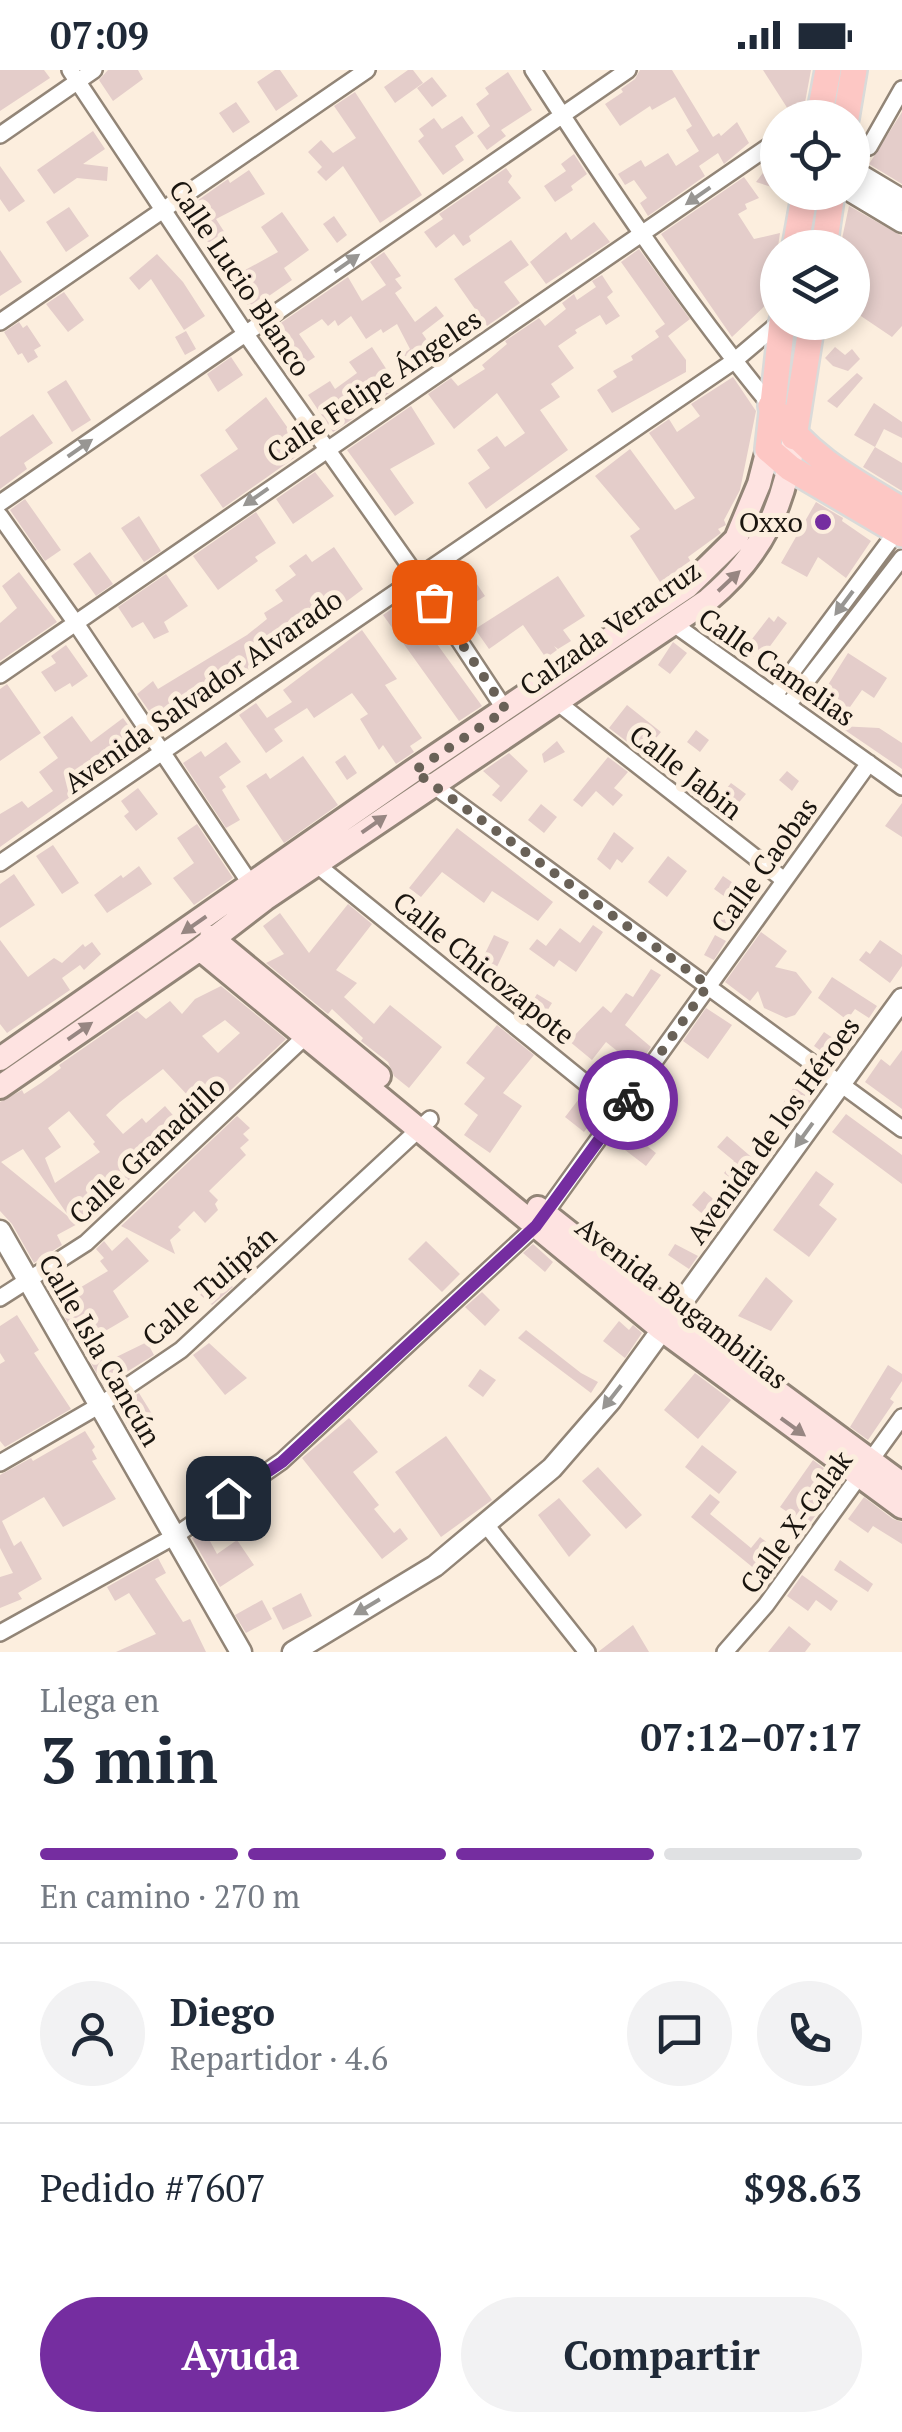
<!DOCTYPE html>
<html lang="es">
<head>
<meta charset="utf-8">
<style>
  :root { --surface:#fff; --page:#f2f2f3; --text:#1f2937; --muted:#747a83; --line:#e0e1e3; --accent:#752da0 }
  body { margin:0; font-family:"PT Serif",serif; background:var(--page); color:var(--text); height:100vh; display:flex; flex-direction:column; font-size:38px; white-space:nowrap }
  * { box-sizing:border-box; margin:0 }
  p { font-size:32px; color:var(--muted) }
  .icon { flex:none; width:55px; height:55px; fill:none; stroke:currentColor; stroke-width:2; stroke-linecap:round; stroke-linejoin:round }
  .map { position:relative; height:1582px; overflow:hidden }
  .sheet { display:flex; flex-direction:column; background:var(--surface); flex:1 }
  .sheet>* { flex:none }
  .fabs { position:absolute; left:760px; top:30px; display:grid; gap:20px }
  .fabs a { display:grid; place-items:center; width:110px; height:110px; border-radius:50%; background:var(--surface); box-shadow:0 5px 15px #0003; font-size:50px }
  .pin { position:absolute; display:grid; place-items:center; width:85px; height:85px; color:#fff; margin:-42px; border-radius:20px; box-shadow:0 5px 15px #0006 }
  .courier { position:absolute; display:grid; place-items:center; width:100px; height:100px; margin:-50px; border:8px solid #752da0; border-radius:50%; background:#fff; color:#222; box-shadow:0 2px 12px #0007 }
  .headline em { font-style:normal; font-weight:700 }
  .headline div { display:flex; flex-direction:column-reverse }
  .headline { display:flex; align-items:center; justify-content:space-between; height:170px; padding:0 40px }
  h1 { font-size:65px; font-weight:700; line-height:75px }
  .bar { display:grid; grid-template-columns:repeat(4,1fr); gap:15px 10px; align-content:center; height:120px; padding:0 40px }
  .bar i { height:12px; border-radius:8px; background:var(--line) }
  .bar .selected { background:var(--accent) }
  .bar p { grid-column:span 4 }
  .line { display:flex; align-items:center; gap:25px; padding:0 40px; border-top:2px solid var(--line) }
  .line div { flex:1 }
  .round { display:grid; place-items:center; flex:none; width:105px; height:105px; border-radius:52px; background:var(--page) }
  .cta { display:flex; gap:20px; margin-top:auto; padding:20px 40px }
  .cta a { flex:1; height:115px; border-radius:60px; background:var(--accent); color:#fff; font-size:40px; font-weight:700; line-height:115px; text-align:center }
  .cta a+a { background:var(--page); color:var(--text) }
  .status { display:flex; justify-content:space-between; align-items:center; height:70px; padding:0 50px; background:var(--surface); direction:ltr }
  .status svg { height:28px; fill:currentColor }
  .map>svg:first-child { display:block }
  .building { fill:#e4cdca; fill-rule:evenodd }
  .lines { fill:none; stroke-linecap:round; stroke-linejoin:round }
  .minor-casing { stroke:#928577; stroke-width:20 }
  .tertiary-casing { stroke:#928577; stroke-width:25 }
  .secondary-casing { stroke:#928577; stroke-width:28 }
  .primary-casing { stroke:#dadad9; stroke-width:30 }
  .minor { stroke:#fff; stroke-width:15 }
  .tertiary { stroke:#fff; stroke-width:20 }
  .secondary { stroke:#fee3e1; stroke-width:22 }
  .primary { stroke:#fdc7c4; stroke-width:25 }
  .oneway { fill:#989693 }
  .oneway2 { fill:#978682 }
  .done { stroke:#696157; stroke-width:10; stroke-dasharray:0 18 }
  .route { stroke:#752da0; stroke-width:12 }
  .poi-dot { fill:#752da0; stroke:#fceede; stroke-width:4 }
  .labels { text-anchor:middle; stroke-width:10; stroke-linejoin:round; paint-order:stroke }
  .street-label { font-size:28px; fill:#1a150f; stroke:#fceede }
  .poi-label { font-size:28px; fill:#1a150f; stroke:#fceede; text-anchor:end }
</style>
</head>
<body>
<div class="status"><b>07:09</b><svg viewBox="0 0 49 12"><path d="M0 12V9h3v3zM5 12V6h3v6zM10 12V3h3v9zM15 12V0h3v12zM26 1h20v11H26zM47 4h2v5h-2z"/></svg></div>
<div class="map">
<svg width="902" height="1582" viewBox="0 0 902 1582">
  <rect width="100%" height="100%" fill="#fceede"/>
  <path class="building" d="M0,0h44l6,8 -50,33z
    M108,0h30l5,9 -30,22 -14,-21z
    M275,0h5l18,26 -22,15 -19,-29z
    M408,0h5l10,13 -28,20 -11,-16z
    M640,0h32l41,67 6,-4 2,3 16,-14 12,21 -25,21 -6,-11 -19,13 6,10 -57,40 -8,-13 7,-5 -13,-18 -9,5 -7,-11 23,-14 4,7 23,-14 8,13 23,-15 -13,-21 6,-4 -17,-29 -23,13 -2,-4 -30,20 -15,-22 18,-12 -2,-3 14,-10z
    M763,0h48l-7,38 -11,9z
    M508,2l24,38 -31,20 5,6 -19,14 -10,-14 13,-10 -14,-22 13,-10 -4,-6z
    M432,7l15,19 -15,11 -15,-19z
    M355,22l67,103 -42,28 -37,-57 -17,15 -9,-9 5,-5 -14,-15 13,-12 12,13 23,-15 -22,-32z
    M236,32l14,20 -17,11 -14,-20z
    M902,42v72l-33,-20z
    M462,46l12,17 -19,13 9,14 -21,15 -25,-34 6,-5 -5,-7 15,-11 8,11z
    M93,61l12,18 -22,15 25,3 -1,14 -30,-3 -23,16 -17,-24z
    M574,84l13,20 -16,12 2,4 -18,12 -11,-16 22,-15 -5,-7z
    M778,94v25l-22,-7 13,-17z
    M0,96l25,35 -16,11 -9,-13z
    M506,98l6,8 -4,6 13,16 -52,38 2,5 -8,5 -9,-12 -18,14 -12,-16 19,-13 -4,-5z
    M249,100l16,24 -49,25 9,14 -19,12 -22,-35 44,-31 2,4z
    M744,107l15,21 -14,6 2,5 -9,5 16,25 26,-6 -10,68 -38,36 -71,-103z
    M849,136l53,30v90l-10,11 -40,-27v-62h-12z
    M69,137l20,29 -23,16 -20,-30z
    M282,142l27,38 -25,18 8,12 -42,29 -11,-17 6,-4 -9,-13 42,-23 -17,-25z
    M334,146l13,19 -10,8 -14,-19z
    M594,152l16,20 -64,42 -16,-22 36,-30 5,8z
    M511,170l18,25 -25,17 16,21 -33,23 -33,-47z
    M639,179l51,70 -22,17 18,24v12l-74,41 -15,-23 20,-13 -4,-6 20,-11 -2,-4 28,-19 -4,-6 10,-7 -44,-62z
    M0,180l22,32 -22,14z
    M384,182l17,24 -6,3 7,9 -7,5 20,29 21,-16 8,10 -22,17 18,26 -25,17 -15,-20 10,-7 -13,-25 -14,9 -2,-4 -15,10 -15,-23 -13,10 -3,-6 -7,6 -6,-7 -23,15 16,23 -22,14 -27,-38 82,-56 14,24 24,-16 -16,-23z
    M157,184l26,28 22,34 -21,14 -33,-51 -12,11 -10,-12z
    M602,205l11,17 -6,5 13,19 -14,9 -6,-10 -25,15 2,3 -19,13 16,22 -23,16 9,13 -20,13 28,40 -82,59 -18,-26 22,-15 -13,-18 20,-14 8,11 20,-14 -28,-40 -43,36 -26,-35 23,-16 7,8 27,-17 -3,-4 25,-21 -2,-3 34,-23 6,8 21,-17 -4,-6 12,-9 3,6 19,-13 -4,-6z
    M64,222l20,28 -16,12 -22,-28z
    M19,252l4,6 4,-3 14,21 -7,4 4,7 -10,6 -6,-10 -4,2 -14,-23z
    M186,261l10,18 -11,6 -10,-18z
    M372,277l26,40 -22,15 -7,-9 -21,15 6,10 -21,14 -25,-37 22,-14 5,8 22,-16 -8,-11z
    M835,277l10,8 7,-6 8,10 -12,12 -15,-5 -8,-8z
    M231,287l12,18 -25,17 -11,-18z
    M857,303l6,5 -26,30 -10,-7z
    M733,307l23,34 -16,79 -16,30 2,5 -8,4 3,4 -33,24 3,5 -31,20 -30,-46 10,-7 -45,-53 35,-27 45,61 20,-12 -46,-65 20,-14 8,13 23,-16 -9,-12z
    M66,310l25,40 -19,12 -25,-40z
    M266,327l38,54 -81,57 -23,-33 38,-26 -13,-19z
    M874,333l28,19v16l-18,-9 -9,18 -21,-12z
    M411,336l24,38 -45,25 24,34 -19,13 -48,-66z
    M33,344l20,29 -29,20 3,6 -27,20v-52z
    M875,377l27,16v28l-39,-24z
    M315,402l19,24 -41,28 -17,-25z
    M25,429l36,51 -16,11 -35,-51z
    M816,432l27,16 -1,3 29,20 -25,37 -28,-21 -11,20 -26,-14z
    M256,442l20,31 -21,14 3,4 -40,29 -25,-34z
    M139,446l22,35 -17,11 -23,-34z
    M334,477l29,42 -57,43 -10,-13 -24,15 11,14 -39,28 -5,-7 -31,20 6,9 -12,8 -6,-9 -23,15 1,2 -15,11 -22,-31 16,-13 5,8 89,-54 20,-16 -3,-6 19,-12 -8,-11 21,-15 -7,-9 17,-12 6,8z
    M90,482l23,32 -17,12 -23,-32z
    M462,492l23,34 -23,15 -22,-33z
    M19,502l38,50 -57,39v-38l17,-15 -15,-22z
    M166,504l22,32 -24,16 5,10 -15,7 -11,-17 -11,6 -14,-21z
    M558,506l27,40 -22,14 8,11 -13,8 -4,-3 3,4 -11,8 -23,-33 -34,24 -14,-20z
    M405,530l77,106 -23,15 -76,-106z
    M778,546l9,7 -22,30 -8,-4 -4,8 -8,-9 24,-31 5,5z
    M362,560l35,49 -12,6 37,53 -12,8 4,6 -18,12 -13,-19 -4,5 -19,-31 8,-5 -16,-21 -38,25 -7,-10 -33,21 9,12 -17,12 -27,-38 17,-12 11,15 25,-16 -9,-12z
    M673,572l14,11 -17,21 -12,-9z
    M66,575l22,31 -16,11 -2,-4 -15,9 -14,-20 15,-9 -5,-7z
    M848,583l39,25 -13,20 -12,-8 -24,34 -29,-21 13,-18 4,3z
    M7,614l34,49 -41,28v-72z
    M627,635l34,27 -18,22 -34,-26z
    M72,646l19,26 32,-24 20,27 -143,102v-33l22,-13 6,7 25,-17 -14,-19 19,-14 -15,-21z
    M839,656l40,2 23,15v26z
    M696,660l13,10 -9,12 -13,-10z
    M557,671l8,11 -21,11 -2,-9z
    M226,672l15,20 -22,15 7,10 -4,3 18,30 -14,8 -43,-65 18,-12 4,6z
    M509,683l19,18 -27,31 -9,-7 8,-9 -17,-15z
    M345,685l12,18 -10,7 -12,-18z
    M303,686l35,49 -54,38 -38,-57 20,-13 4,6z
    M608,687l20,15 -14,16 9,7 -10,11 -17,-15 -14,16 -9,-7z
    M787,701l12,10 -7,10 -13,-11z
    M731,713l15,11 -15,18 -14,-12z
    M138,718l20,26 -22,17 -12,-15 5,-4 -8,-11z
    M902,733v34l-17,-11z
    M541,734l16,13 -13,16 -16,-13z
    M197,754l36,54 -39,27 -21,-27 21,-15 -17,-25z
    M457,758l96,74 -15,19 -46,-30 -8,12 -42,-31 -21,25 -12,-9z
    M614,762l20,16 -12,15 -5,-4 -7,11 -13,-11z
    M53,775l26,38 -17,11 -26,-38z
    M668,786l19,15 -20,26 -19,-15z
    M139,796l13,18 -45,29 -13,-18 27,-20 2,3z
    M14,804l21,31 -35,23v-44z
    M723,806l32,22 -10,13 -7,-5 -17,28 -11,-6 18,-29 -14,-10z
    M348,834l24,20 -36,46 21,13 -13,14 30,27 16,-19 52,42 -33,41 -15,-12 -6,-14 -27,-21 2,-3 -31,-29 -4,5 -62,-51 18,-9 -21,-28 17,-13 29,40z
    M593,855l10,7 -27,40 -17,-12 -5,7 -25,-18 8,-10 9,7 14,-18 20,15z
    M761,862l26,19 -12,16 21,5 16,20 -17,23 -9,3 -22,-10 -6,-17 -8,10 -25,-19z
    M494,865l15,7 -15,31 -15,-7z
    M715,865l11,6 -12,19 -10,-5z
    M0,870l28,37 26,-19 8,5 21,-19 2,3 7,-5 9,12 -17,16 -4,-5 -18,13 8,12 -63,43 -7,-9z
    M880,870l22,15v11l-12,17 -31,-23 7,-9 4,3z
    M651,899l10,6 -36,50 26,22 -14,20 -31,-25 -14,18 -23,-19 34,-35 8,7 15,-20 7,4z
    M832,907l45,29 -8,12 -14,-9 -8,11 -29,-22z
    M221,916l65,53 -81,75 -42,-45 -43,33 -14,13 17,19 19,-16 4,5 19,-17 19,22v5l-74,63 4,5 -7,7 -5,-6 -19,19 -26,14 5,10 -28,18 -22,-39 -12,-13v-109l22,-12 2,4 17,-11 20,-15 -2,-3 78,-54 9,8 24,-18 12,13 13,-15zM225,950l15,13 -22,20 -16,-17zM69,1041l26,31 -2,2 7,8 -45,31 -10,-25 16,-11 -13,-19zM23,1079l33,49 14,20 -69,-56z
    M537,924l15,9 -8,13 -15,-9z
    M706,938l26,17 -24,34 -25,-18z
    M497,955l37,30 -31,38 19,13 -32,47 -26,-18 14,-20 -14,-11 21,-26 -19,-15z
    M824,962l25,17 -11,14 -24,-17z
    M902,980v59l-37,-27 16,-23 9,7z
    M794,1017l18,12 -25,34 -16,-12z
    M582,1025l19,15 -17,22 -19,-15z
    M846,1044l56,41v29l-70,-52z
    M237,1046l13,12 -7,6 6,6 -9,8 6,7 -37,36 9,9 -3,4 3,6 -13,13 -11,-12 -16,16 3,3 -11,10 5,14 -54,-28z
    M622,1056l34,27 -10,13 -34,-26z
    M727,1066l36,31 -18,24 -21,-18 10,-12 -17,-14z
    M816,1101l18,13 -15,21 18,14 -28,38 -36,-27z
    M704,1121l15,13 -12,14 -15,-13z
    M127,1167l22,24 -36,30 16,26 -39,23 14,23 43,-21 7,13 -50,31 -48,-84 52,-31 -8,-10 4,-3 -8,-9 8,-8 8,10z
    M426,1171l34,33 -18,18 -34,-33z
    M533,1174l20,18 -8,10 -22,-19z
    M675,1174l23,12 -9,13 -21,-14z
    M218,1203l15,14 -21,18 -14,-12z
    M766,1207l27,24 -22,30 -33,-15z
    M482,1222l18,18 -15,16 -20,-19z
    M17,1245l22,35 -5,3 37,56 -66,38 -5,-6v-77l5,-3 -5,-8v-27z
    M619,1251l10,9 4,-5 9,8 -17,25 -22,-17z
    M526,1260l55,43 17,9 -7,11 -73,-55z
    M209,1273l38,35 -22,17 -32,-40z
    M888,1295l14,9v7l-12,18 4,3 -26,38 -18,-13z
    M480,1299l16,11 -13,17 -15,-11z
    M695,1303l36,27 -33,39 -34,-29z
    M139,1323l13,21 -23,14 -12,-21z
    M349,1348l29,34 -25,20 26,33 -5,4 20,24 6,-5 8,11 -26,20 -80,-101z
    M85,1361l10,16 -3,3 5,9 -5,2 24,38 -53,28 -19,-30 -42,24 12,25 7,-5 21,38 -24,14 4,6 -22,9v-31l13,-4 -13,-25v-73l31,-17 2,3z
    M446,1366l46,64 -51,37 -46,-65z
    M702,1375l35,27 -18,22 -34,-27z
    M813,1390l12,9 -14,20 15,11 -18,26 -28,-19z
    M598,1397l44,48 -16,14 -44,-48z
    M710,1424l10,8 -10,12 41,34 9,-11 14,11 -18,22 -65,-53z
    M864,1427l29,22 9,3v22l-29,-18 -5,7 -20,-14z
    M559,1428l32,37 -22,22 -31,-42z
    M204,1460l13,24 20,-14 17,25 -34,22 -28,-49z
    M158,1488l8,15 -11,6 28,43 7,-3 16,33h-90l40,-18 -27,-41 -14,8 -8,-14z
    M840,1490l33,24 -5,8 -34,-22z
    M802,1505l36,26 -7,10 -15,-11 -8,11 -21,-15z
    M301,1523l11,23 -29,14 -11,-22z
    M262,1530l10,19 -26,14 -11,-18z
    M633,1555l16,27h-51z
    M789,1556l22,18 -6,8h-37z"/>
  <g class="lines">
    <defs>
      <path id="minor" d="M70,0l175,263 171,242 90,136
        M533,0c74,115 151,230 238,336
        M0,65l94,-65
        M852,67l17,10 33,-58
        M0,252l367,-252
        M0,433l628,-433
        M0,446l75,106 179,267
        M671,552l231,165
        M0,605l778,-535
        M775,625l125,-168
        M557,632l227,178
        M788,635l114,-147
        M429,712l473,347
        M0,793l734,-502 46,-39
        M316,794l304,247
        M0,1228l86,-55 225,-212
        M0,1393l100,-58 81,-55 249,-231
        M487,1456l100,126
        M0,1563l175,-97 107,-75 254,-235 333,-463
        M725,1582l41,-47 136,-188"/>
      <path id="tertiary" d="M852,100l50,30
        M852,122l50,30
        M0,1161l241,421
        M293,1582l142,-86 117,-98 59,-68 291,-401"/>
      <path id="secondary" d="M211,867l168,139
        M200,879l461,380 241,178
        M0,989l413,-288 275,-185 48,-47 23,-55 9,-35
        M0,1017l200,-138 65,-50 443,-299c54,-45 77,-95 86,-163
        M538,1138l134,106 230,170"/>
      <path id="primary" d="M819,48l9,-48
        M846,48l8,-48
        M795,178l10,-56
        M824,178l8,-56
        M782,252l-14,127 22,19 112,66
        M771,336c39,52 77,72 131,104
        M794,367l18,-115"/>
    </defs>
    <use href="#minor" class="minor-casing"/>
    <use href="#tertiary" class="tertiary-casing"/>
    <use href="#secondary" class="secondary-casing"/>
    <use href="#primary" class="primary-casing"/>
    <use href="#minor" class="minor"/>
    <use href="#tertiary" class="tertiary"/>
    <use href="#secondary" class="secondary"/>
    <use href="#primary" class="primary"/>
  </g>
  <defs><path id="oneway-solid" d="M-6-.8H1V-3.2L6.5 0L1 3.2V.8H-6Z" transform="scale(2.5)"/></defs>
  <g class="oneway">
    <use href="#oneway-solid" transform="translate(698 126) rotate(145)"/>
    <use href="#oneway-solid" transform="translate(347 193) rotate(-35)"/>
    <use href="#oneway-solid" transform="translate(80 378) rotate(-35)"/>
    <use href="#oneway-solid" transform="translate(256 427) rotate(145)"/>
    <use href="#oneway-solid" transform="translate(844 533) rotate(127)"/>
    <use href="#oneway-solid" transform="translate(804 1065) rotate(126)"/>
    <use href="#oneway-solid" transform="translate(612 1327) rotate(128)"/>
    <use href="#oneway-solid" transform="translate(367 1537) rotate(149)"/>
  </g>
  <g class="oneway2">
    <use href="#oneway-solid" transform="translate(729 511) rotate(-43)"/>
    <use href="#oneway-solid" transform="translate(374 754) rotate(-35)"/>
    <use href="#oneway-solid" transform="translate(194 855) rotate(145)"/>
    <use href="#oneway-solid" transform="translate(80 961) rotate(-35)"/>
    <use href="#oneway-solid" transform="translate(793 1357) rotate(36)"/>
  </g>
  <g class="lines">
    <path class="done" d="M434,532l72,108 -92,61 294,214 -80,115"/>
    <path class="route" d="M228,1428l54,-36 254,-236 92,-126"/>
  </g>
  <circle class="poi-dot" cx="823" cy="452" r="10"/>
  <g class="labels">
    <g class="street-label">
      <text transform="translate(240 208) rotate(56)" y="10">Calle Lucio Blanco</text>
      <text transform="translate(374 316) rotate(-34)" y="10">Calle Felipe Ángeles</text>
      <text transform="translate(610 558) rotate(-35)" y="10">Calzada Veracruz</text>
      <text transform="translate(777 597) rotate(35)" y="10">Calle Camelias</text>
      <text transform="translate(203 621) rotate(-35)" y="10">Avenida Salvador Alvarado</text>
      <text transform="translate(686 702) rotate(38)" y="10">Calle Jabin</text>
      <text transform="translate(764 795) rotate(-54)" y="10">Calle Caobas</text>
      <text transform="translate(484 898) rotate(39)" y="10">Calle Chicozapote</text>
      <text transform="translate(773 1060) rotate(-54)" y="10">Avenida de los Héroes</text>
      <text transform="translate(147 1080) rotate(-43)" y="10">Calle Granadillo</text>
      <text transform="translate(209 1216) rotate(-41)" y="10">Calle Tulipán</text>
      <text transform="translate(682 1233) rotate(38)" y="10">Avenida Bugambilias</text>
      <text transform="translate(100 1280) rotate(60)" y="10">Calle Isla Cancún</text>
      <text transform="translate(796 1452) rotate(-54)" y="10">Calle X-Calak</text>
    </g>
    <g class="poi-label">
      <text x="803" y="462">Oxxo</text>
    </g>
  </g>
</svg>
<div class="fabs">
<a><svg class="icon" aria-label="locate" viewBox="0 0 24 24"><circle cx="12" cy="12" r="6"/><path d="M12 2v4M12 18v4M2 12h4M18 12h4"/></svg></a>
<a><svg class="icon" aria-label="layers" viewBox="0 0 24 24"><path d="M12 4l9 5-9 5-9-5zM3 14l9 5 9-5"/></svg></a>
</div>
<div class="pin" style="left:434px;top:532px;background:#ea580c"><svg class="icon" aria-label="bag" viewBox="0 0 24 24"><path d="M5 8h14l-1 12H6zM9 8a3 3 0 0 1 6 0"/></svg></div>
<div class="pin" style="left:228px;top:1428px;background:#1f2937"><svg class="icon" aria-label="home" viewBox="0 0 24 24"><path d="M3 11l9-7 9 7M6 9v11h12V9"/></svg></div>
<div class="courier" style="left:628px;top:1030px"><svg class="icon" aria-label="bike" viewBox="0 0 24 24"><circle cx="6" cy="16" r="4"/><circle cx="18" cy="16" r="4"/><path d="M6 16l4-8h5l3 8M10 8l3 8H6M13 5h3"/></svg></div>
</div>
<section class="sheet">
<div class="headline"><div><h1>3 min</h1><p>Llega en</p></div><em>07:12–07:17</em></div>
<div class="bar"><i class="selected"></i><i class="selected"></i><i class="selected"></i><i></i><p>En camino · 270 m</p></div>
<div class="line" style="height:180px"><a class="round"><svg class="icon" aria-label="person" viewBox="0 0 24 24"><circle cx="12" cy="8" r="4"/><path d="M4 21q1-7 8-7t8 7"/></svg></a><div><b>Diego</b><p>Repartidor · 4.6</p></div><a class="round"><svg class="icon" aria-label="chat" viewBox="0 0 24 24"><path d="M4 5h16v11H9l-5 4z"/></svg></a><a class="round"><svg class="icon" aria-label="phone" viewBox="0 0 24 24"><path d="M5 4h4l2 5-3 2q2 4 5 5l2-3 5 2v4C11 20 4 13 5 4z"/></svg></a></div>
<div class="line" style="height:130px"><div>Pedido #7607</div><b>$98.63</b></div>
<div class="cta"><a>Ayuda</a><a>Compartir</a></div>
</section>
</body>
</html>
